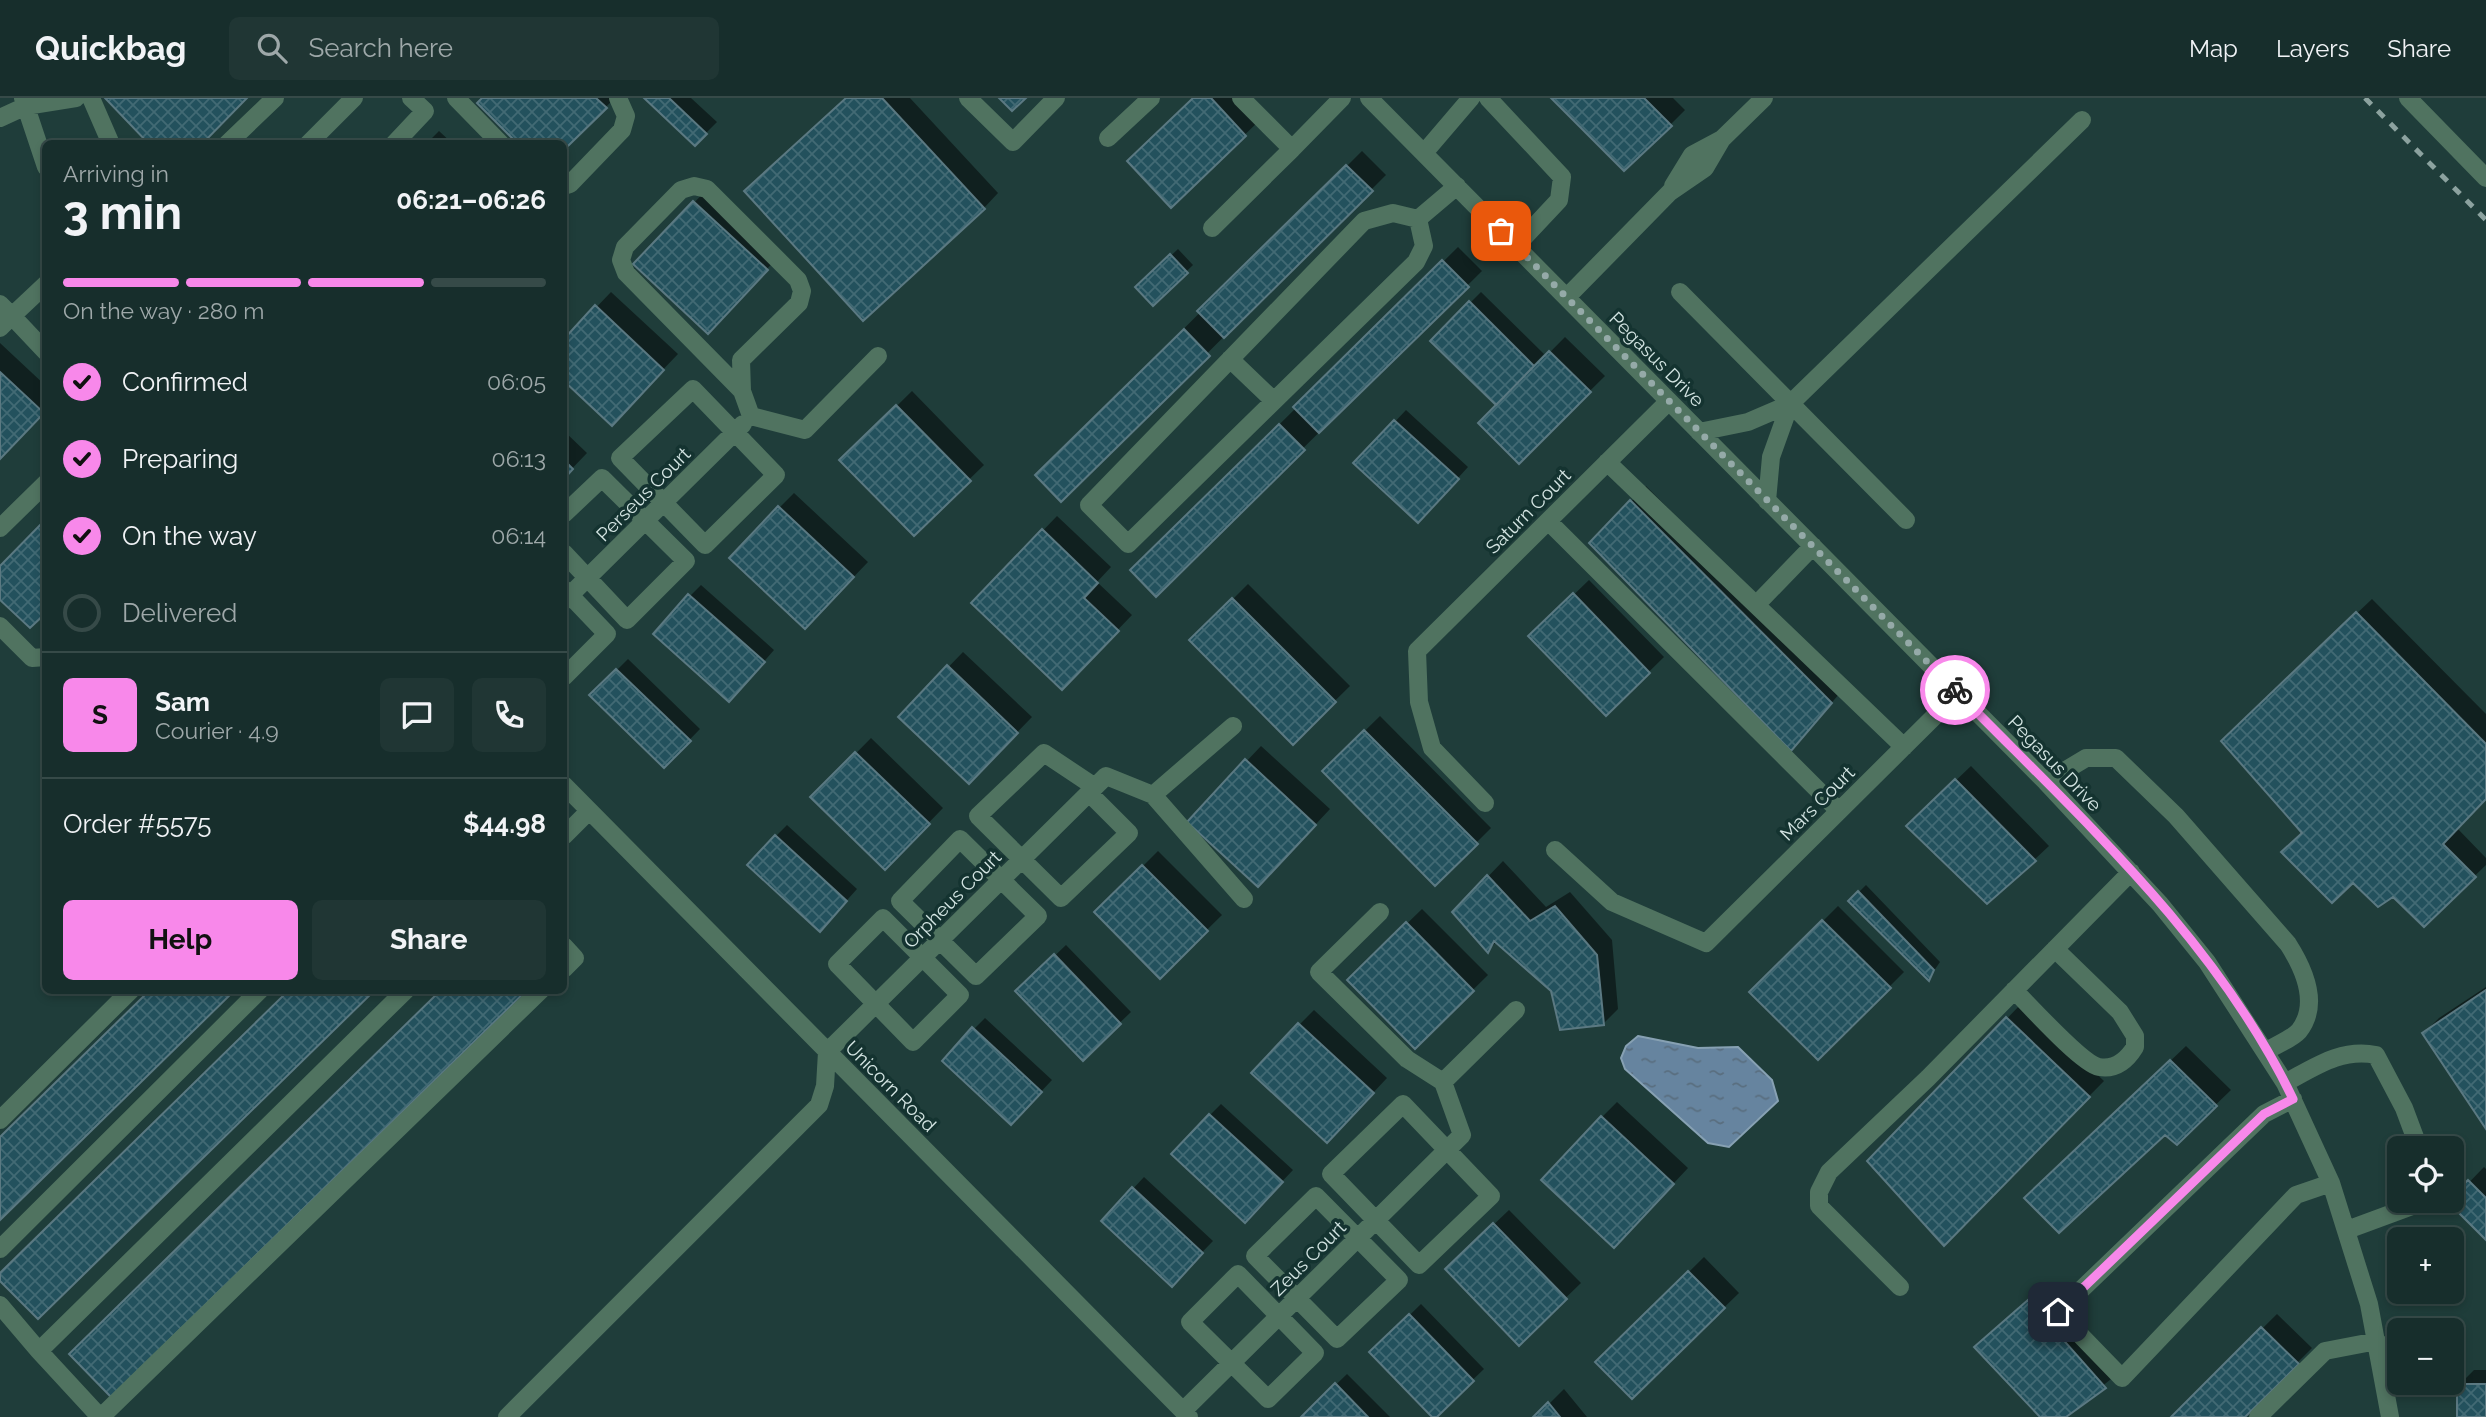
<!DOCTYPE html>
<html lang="en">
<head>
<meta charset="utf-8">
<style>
  :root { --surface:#172e2c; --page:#203634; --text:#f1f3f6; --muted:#9ea8a9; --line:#364a48; --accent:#f888ea }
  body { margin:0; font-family:Raleway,sans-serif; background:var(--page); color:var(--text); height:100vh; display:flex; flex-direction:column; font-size:26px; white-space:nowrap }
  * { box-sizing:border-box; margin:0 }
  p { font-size:23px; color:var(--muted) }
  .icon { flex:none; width:38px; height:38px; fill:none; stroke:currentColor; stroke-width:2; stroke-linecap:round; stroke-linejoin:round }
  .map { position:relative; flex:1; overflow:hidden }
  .side { position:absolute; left:42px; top:42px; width:525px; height:854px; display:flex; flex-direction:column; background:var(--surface); border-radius:10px; box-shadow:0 4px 10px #0003,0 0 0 2px var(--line) }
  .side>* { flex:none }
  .fabs { position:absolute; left:2387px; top:1038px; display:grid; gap:14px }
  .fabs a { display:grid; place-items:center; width:77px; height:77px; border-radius:10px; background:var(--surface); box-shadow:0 4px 10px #0003,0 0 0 2px var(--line); font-size:35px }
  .pin { position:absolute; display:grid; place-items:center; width:60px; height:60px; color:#fff; margin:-30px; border-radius:14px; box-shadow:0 4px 10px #0006 }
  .courier { position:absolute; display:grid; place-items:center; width:70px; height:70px; margin:-35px; border:5px solid #f888ea; border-radius:50%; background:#fff; color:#222; box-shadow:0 2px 9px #0007 }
  .overview em { font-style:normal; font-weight:700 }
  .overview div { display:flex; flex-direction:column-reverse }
  .overview { display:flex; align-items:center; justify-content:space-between; height:119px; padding:0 21px }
  h1 { font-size:46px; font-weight:700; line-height:52px }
  .bar { display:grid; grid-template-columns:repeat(4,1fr); gap:10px 7px; align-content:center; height:84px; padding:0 21px }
  .bar i { height:9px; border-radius:5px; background:var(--line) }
  .bar .on { background:var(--accent) }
  .bar p { grid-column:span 4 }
  .line { display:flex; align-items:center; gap:18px; padding:0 21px; border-top:2px solid var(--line) }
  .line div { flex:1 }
  .round { display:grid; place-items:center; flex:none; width:74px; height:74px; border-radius:10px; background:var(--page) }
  ol { padding:0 21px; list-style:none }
  li { display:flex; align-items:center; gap:21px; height:77px }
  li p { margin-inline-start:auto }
  li .icon { padding:7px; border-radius:50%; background:var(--accent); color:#111; stroke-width:4 }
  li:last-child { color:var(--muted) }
  li i { width:38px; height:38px; border:4px solid var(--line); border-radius:50% }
  .primary-button { display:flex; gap:14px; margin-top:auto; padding:14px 21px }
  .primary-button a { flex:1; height:80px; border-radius:10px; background:var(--accent); color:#111; font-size:28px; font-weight:700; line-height:80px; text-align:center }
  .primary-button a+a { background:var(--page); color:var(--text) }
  header { display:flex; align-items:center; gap:42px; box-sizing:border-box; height:98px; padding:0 35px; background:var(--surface); border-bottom:2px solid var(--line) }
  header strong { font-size:33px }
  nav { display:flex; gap:38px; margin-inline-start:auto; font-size:24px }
  .search { width:490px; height:63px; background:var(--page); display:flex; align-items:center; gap:18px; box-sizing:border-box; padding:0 24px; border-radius:10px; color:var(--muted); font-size:26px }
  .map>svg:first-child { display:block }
  .water { fill:url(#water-ripples); stroke:#87a1b3; stroke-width:2 }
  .shadow { fill:#0007 }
  .building { fill:url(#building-cross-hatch); stroke:#5b7982; stroke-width:2 }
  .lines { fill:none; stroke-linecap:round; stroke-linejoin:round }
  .minor { stroke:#507360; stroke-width:18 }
  .rail { stroke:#8ca29f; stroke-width:5; stroke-dasharray:9 9; stroke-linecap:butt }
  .done { stroke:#95aaa8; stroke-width:7; stroke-dasharray:0 12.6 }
  .route { stroke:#f888ea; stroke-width:9 }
  .labels { text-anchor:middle; stroke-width:7; stroke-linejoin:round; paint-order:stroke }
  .street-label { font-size:19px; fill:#d4e5e3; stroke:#143330 }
</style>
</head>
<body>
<header>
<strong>Quickbag</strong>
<div class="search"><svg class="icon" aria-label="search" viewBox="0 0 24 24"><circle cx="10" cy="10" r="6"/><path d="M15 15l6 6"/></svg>Search here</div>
<nav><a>Map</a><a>Layers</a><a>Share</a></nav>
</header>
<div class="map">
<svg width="2486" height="1319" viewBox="0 0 2486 1319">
  <defs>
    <pattern id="water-ripples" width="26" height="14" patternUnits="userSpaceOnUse" patternTransform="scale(1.75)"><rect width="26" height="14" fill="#66849f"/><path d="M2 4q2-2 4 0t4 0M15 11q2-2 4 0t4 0" fill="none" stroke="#596e7f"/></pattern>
    <pattern id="building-cross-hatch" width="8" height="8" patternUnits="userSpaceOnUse" patternTransform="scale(1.75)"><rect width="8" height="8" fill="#23515d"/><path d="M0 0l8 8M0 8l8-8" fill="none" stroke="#426a74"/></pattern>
  </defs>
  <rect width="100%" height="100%" fill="#1f3d3a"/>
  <path class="water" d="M1638,938l60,12 40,-1 34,33 6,21 -49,46 -21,-4 -83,-74 -4,-11 5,-12z"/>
  <path class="shadow" d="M485,0h130l-51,50v-4z
    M647,0h44l26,24 -22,22z
    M847,0h63l88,95 -14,15z
    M1195,0h45l20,22 -89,86z
    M1554,0h119l12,12 -15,15z
    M439,33l14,13h-27z
    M1362,53l24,24 -325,324 -24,-24z
    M709,89l72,67 -58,62 -87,-52z
    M1458,149l24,24 -326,323 -23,-24z
    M1178,151l15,16 -40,39 -15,-17z
    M611,194l67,62 -66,69 -48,-45v-37z
    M1481,194l63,62 -48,49 -64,-62z
    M1565,239l40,39 -86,85 -39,-38z
    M0,245l46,43v24l-46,47z
    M912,293l72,74 -70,68 -72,-73z
    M1406,312l62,57 -39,43 -73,-47z
    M564,333l23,22 -23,24z
    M1646,388l199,201 -39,46 -214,-190z
    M794,395l74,69 -48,50 -41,-104z
    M1057,418l54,51 -14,15 35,33 -70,73 -89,-85z
    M1589,482l75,77 -58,57 -75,-78z
    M1248,486l102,102 -57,56 -101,-102z
    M701,487l73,65 -34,39 -50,-93z
    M2372,501l114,115v83l-29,31 29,30v7l-62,60 -31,-30 -89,-63 -66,-106z
    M963,554l69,65 -63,65 -69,-65z
    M628,561l72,70 -36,37 -72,-71z
    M1380,618l111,112 -56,56 -111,-113z
    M871,640l72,70 -58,60 -72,-71z
    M1261,648l69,63 -57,61 -84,-48z
    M1971,668l78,80 -15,14 -126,-34z
    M787,727l70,64 -26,29 -55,-82z
    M1158,753l64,64 -62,61 -63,-64z
    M1503,763l43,46 24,-15 42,48 6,69 -15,15 -50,-34 -56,-49 -9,10 -34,-39z
    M1866,787l74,77 -11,16 -79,-77z
    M1838,808l66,66 -86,86 -66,-66z
    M1422,811l66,66 -73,72 -66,-67z
    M1066,847l65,67 -48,46 -65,-67z
    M2486,889v139l-62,-93 15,-15z
    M2022,905l82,78 -160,162 -75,-82z
    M1314,912l73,68 -45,48 -43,-101z
    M985,920l67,62 -30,32 -48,-83z
    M2186,948l45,44 -54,52 -12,-10 -124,52z
    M1617,1004l71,66 -59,63 -27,-114z
    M1221,1006l72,66 -37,39 -46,-94z
    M2484,1069l2,2v68l-34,-37z
    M1144,1079l69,64 -31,32 -79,-52z
    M1509,1112l72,73 -62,60 -72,-74z
    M1704,1159l35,36 -107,104 -34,-35z
    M2043,1188l77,86 -57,45h-21l-50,-84z
    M1421,1206l63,65 -50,48 -62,-65z
    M2277,1216l35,34 -69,69h-70z
    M2474,1272h12v47h-27v-32z
    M1347,1276l43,43h-87l11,-11z
    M1564,1291l23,28h-51z"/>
  <path class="building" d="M105,0h142l-45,46h-53z
    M482,0h114l11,10 -43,42v-6h-46l-41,-41z
    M644,0h25l38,36 -12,12z
    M846,0h36l103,111 -122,112 -119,-130z
    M999,0h27l-14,13z
    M1193,0h18l35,38 -75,72 -44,-47z
    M1551,0h93l28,28 -48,45z
    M1346,67l27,26 -149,147 -27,-27z
    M693,103l75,69 -60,64 -75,-70z
    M1170,156l18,19 -35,33 -18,-19z
    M1442,162l27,27 -150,146 -26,-26z
    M1469,203l65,65 -38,39 -66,-64z
    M595,207l69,65 -52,56 -48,-45v-42z
    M1184,231l26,27 -149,146 -26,-27z
    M1549,253l42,41 -72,72 -41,-41z
    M0,274l44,41 -44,46z
    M896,307l75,76 -57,55 -75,-76z
    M1394,322l65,59 -41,44 -65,-60z
    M1279,326l26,26 -149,147 -26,-27z
    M564,362l9,9 -9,10z
    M1630,402l202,203 -41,48 -202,-208z
    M778,408l76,71 -49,52 -76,-71z
    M46,421v94l-16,15 -30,-28v-34z
    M1042,431l56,54 -14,15 35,33 -57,59 -91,-87z
    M1573,495l77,80 -44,43 -78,-80z
    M688,496l77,68 -36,40 -76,-68z
    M1232,500l104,104 -43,43 -104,-105z
    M2356,514l130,132v55l-43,45 33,33 -52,50 -31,-30 -15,10 -25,-24 -21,20 -51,-51 21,-19 -81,-92z
    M947,567l71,68 -49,51 -71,-67z
    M616,571l75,72 -27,27 -75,-73z
    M1364,632l114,114 -43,42 -113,-115z
    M855,654l75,72 -45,46 -75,-73z
    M1245,661l71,66 -58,62 -71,-65z
    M1955,681l81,82 -49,43 -81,-78z
    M775,737l72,66 -27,31 -73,-67z
    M1142,767l66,66 -48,48 -66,-67z
    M1487,777l43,46 25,-15 42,49 7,70 -44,5 -9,-39 -57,-50 -6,12 -36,-41z
    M1858,793l76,79 -5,11 -81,-80z
    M1822,822l69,68 -73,72 -69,-68z
    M1406,824l68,69 -59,58 -68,-69z
    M1054,856l67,70 -38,37 -68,-70z
    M150,892h85l-235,230v-83z
    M289,892h86l-337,329 -38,-38v-8z
    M441,892h86l-416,407 -42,-43z
    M2486,892v139l-64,-96z
    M2006,919l84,80 -146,149 -77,-85z
    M1298,925l76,70 -47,50 -76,-70z
    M972,929l70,65 -31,33 -69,-64z
    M2170,962l47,46 -40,39 -12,-10 -106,98 -35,-35z
    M1209,1016l74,68 -38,41 -74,-69z
    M1601,1018l73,68 -60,64 -73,-68z
    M2468,1082l18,18v42l-39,-39 5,-1v-4z
    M1132,1089l71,66 -31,34 -71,-66z
    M1493,1125l74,76 -48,47 -74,-77z
    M1688,1173l37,37 -93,91 -37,-37z
    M2028,1202l78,88 -40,29h-26l-66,-70z
    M1409,1216l65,67 -37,36h-5l-63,-65z
    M2261,1229l38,37 -54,53h-74z
    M1335,1285l33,34h-67z
    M2457,1286h29v33h-29z
    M1548,1304l12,15h-27z"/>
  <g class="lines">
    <path class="minor" d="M23,0l23,69
      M91,0l20,46
      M456,0l45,46
      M968,0l45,44 43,-44
      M1241,0l51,51 50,-51
      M1369,0l677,684 114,122 47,58 78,121 46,100 38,121 21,113
      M1488,0l74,79 -3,23 -43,46
      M2408,0l78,80
      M0,20l26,-12 50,-8
      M1108,40l43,-40
      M227,46l48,-46
      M308,46l46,-46
      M394,46l31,-33 -14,-13
      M1424,55l47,-55
      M564,88l6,-2 52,-54 4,-14 -8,-18
      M1673,88l19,-31 30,-16 42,-41
      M1418,121l6,27 -8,16 -288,282 -39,-39 275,-284 29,-8 25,6 39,-33
      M1212,130l80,-79
      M46,186l-34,32 34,36
      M1680,194l226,228
      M1567,199l103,-105 35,-24 17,-29
      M0,206l12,12 -12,12
      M1230,261l44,42
      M693,291l83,86 -71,70 -85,-87z
      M742,293l-116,-118 -5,-13 4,-13 56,-57 13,-4 13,3 91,91 4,11 -3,12 -58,57 1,31 9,25
      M751,318l54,14 73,-74
      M1699,334l49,-10 42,-18 292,-284
      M1607,364l297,285
      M1767,403l4,-44 19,-53
      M564,416l38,-36 84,83 -59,59 -63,-67
      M1548,423l291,290
      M0,430l46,-45
      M564,491l43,45 -43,43
      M564,503l179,-177
      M1756,507l57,-59
      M0,528l32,32 14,-1
      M2046,684l40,-24h30l60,58 112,128c16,25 32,60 11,87 -7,8 -23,14 -33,20
      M564,687l625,632
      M1089,695l40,40 -68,65 -83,-82 66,-63 51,34
      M1153,697l80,-69
      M1485,705l-53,-55 -13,-46 -2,-51 252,-250
      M564,738l25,-25
      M960,741l78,77 -62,60 -76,-75z
      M1555,752l57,52 94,41 252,-250
      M1380,814l-61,60 88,87 36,23
      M883,820l77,77 -47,47 -76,-78z
      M564,848l11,12 -11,11
      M2014,892c15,15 68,74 85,77 17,3 28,-7 36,-20v-11l-15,-24 -65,-63
      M2285,985c30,-16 56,-35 91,-28l28,53 15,40
      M2293,1001l-29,15 -206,198 64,66 174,-183 35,-12
      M1403,1006l88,92 -72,69 -88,-91z
      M0,1022l131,-130
      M1316,1098l83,84 -62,59 -82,-83z
      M2347,1132l65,-24 5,-6
      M0,1151l260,-259
      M1238,1176l77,79 -47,46 -78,-77z
      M1900,1189l-81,-81v-14l10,-20 99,-94 203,-206
      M0,1207l39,46 367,-361
      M39,1253l61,66
      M1183,1313l279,-276 -19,-53 73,-72
      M101,1319l440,-427
      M507,1319l312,-312 6,-19 2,-34 279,-276 47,19 91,104
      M2258,1319l67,-66 52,-10"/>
    <path class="rail" d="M2365,0l121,122"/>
  </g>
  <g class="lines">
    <path class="done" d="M1501,133l454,459"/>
    <path class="route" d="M1955,592c122,125 261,248 338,409l-29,15 -206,198"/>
  </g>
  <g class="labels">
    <g class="street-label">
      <text transform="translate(1657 261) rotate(45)" y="7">Pegasus Drive</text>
      <text transform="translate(643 396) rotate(-45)" y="7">Perseus Court</text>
      <text transform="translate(1528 413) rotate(-45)" y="7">Saturn Court</text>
      <text transform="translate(2055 665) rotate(46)" y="7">Pegasus Drive</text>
      <text transform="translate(1817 705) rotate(-45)" y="7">Mars Court</text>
      <text transform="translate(952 801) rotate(-45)" y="7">Orpheus Court</text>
      <text transform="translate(891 988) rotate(45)" y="7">Unicorn Road</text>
      <text transform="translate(1308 1160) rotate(-45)" y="7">Zeus Court</text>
    </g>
  </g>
</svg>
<div class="fabs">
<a><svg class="icon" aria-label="locate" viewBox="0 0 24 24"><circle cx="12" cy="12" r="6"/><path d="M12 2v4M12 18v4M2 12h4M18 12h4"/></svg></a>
<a>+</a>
<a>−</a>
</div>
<div class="pin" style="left:1501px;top:133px;background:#ea580c"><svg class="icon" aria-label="bag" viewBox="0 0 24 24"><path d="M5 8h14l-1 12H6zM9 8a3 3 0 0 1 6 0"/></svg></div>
<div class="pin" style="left:2058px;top:1214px;background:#1f2937"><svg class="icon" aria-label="home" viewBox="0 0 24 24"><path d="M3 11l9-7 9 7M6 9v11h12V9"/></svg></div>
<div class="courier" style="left:1955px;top:592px"><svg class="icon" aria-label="bike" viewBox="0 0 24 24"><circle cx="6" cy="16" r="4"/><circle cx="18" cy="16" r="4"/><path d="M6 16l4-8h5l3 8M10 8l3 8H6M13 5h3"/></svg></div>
<section class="side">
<div class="overview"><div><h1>3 min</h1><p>Arriving in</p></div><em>06:21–06:26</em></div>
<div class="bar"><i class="on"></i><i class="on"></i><i class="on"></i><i></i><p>On the way · 280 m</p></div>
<ol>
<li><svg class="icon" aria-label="check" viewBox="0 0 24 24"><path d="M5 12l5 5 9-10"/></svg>Confirmed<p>06:05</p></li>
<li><svg class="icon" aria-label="check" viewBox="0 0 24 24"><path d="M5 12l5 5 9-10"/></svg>Preparing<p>06:13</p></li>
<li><svg class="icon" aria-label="check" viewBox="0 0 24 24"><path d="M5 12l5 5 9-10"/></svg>On the way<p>06:14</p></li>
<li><i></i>Delivered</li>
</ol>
<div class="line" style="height:126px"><b class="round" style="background:var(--accent);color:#111">S</b><div><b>Sam</b><p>Courier · 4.9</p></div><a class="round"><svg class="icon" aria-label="chat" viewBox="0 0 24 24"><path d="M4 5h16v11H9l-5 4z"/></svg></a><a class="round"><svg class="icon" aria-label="phone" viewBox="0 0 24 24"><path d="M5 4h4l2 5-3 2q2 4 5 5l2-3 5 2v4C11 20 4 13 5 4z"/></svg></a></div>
<div class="line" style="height:91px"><div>Order #5575</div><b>$44.98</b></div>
<div class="primary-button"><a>Help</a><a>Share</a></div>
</section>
</div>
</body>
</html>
